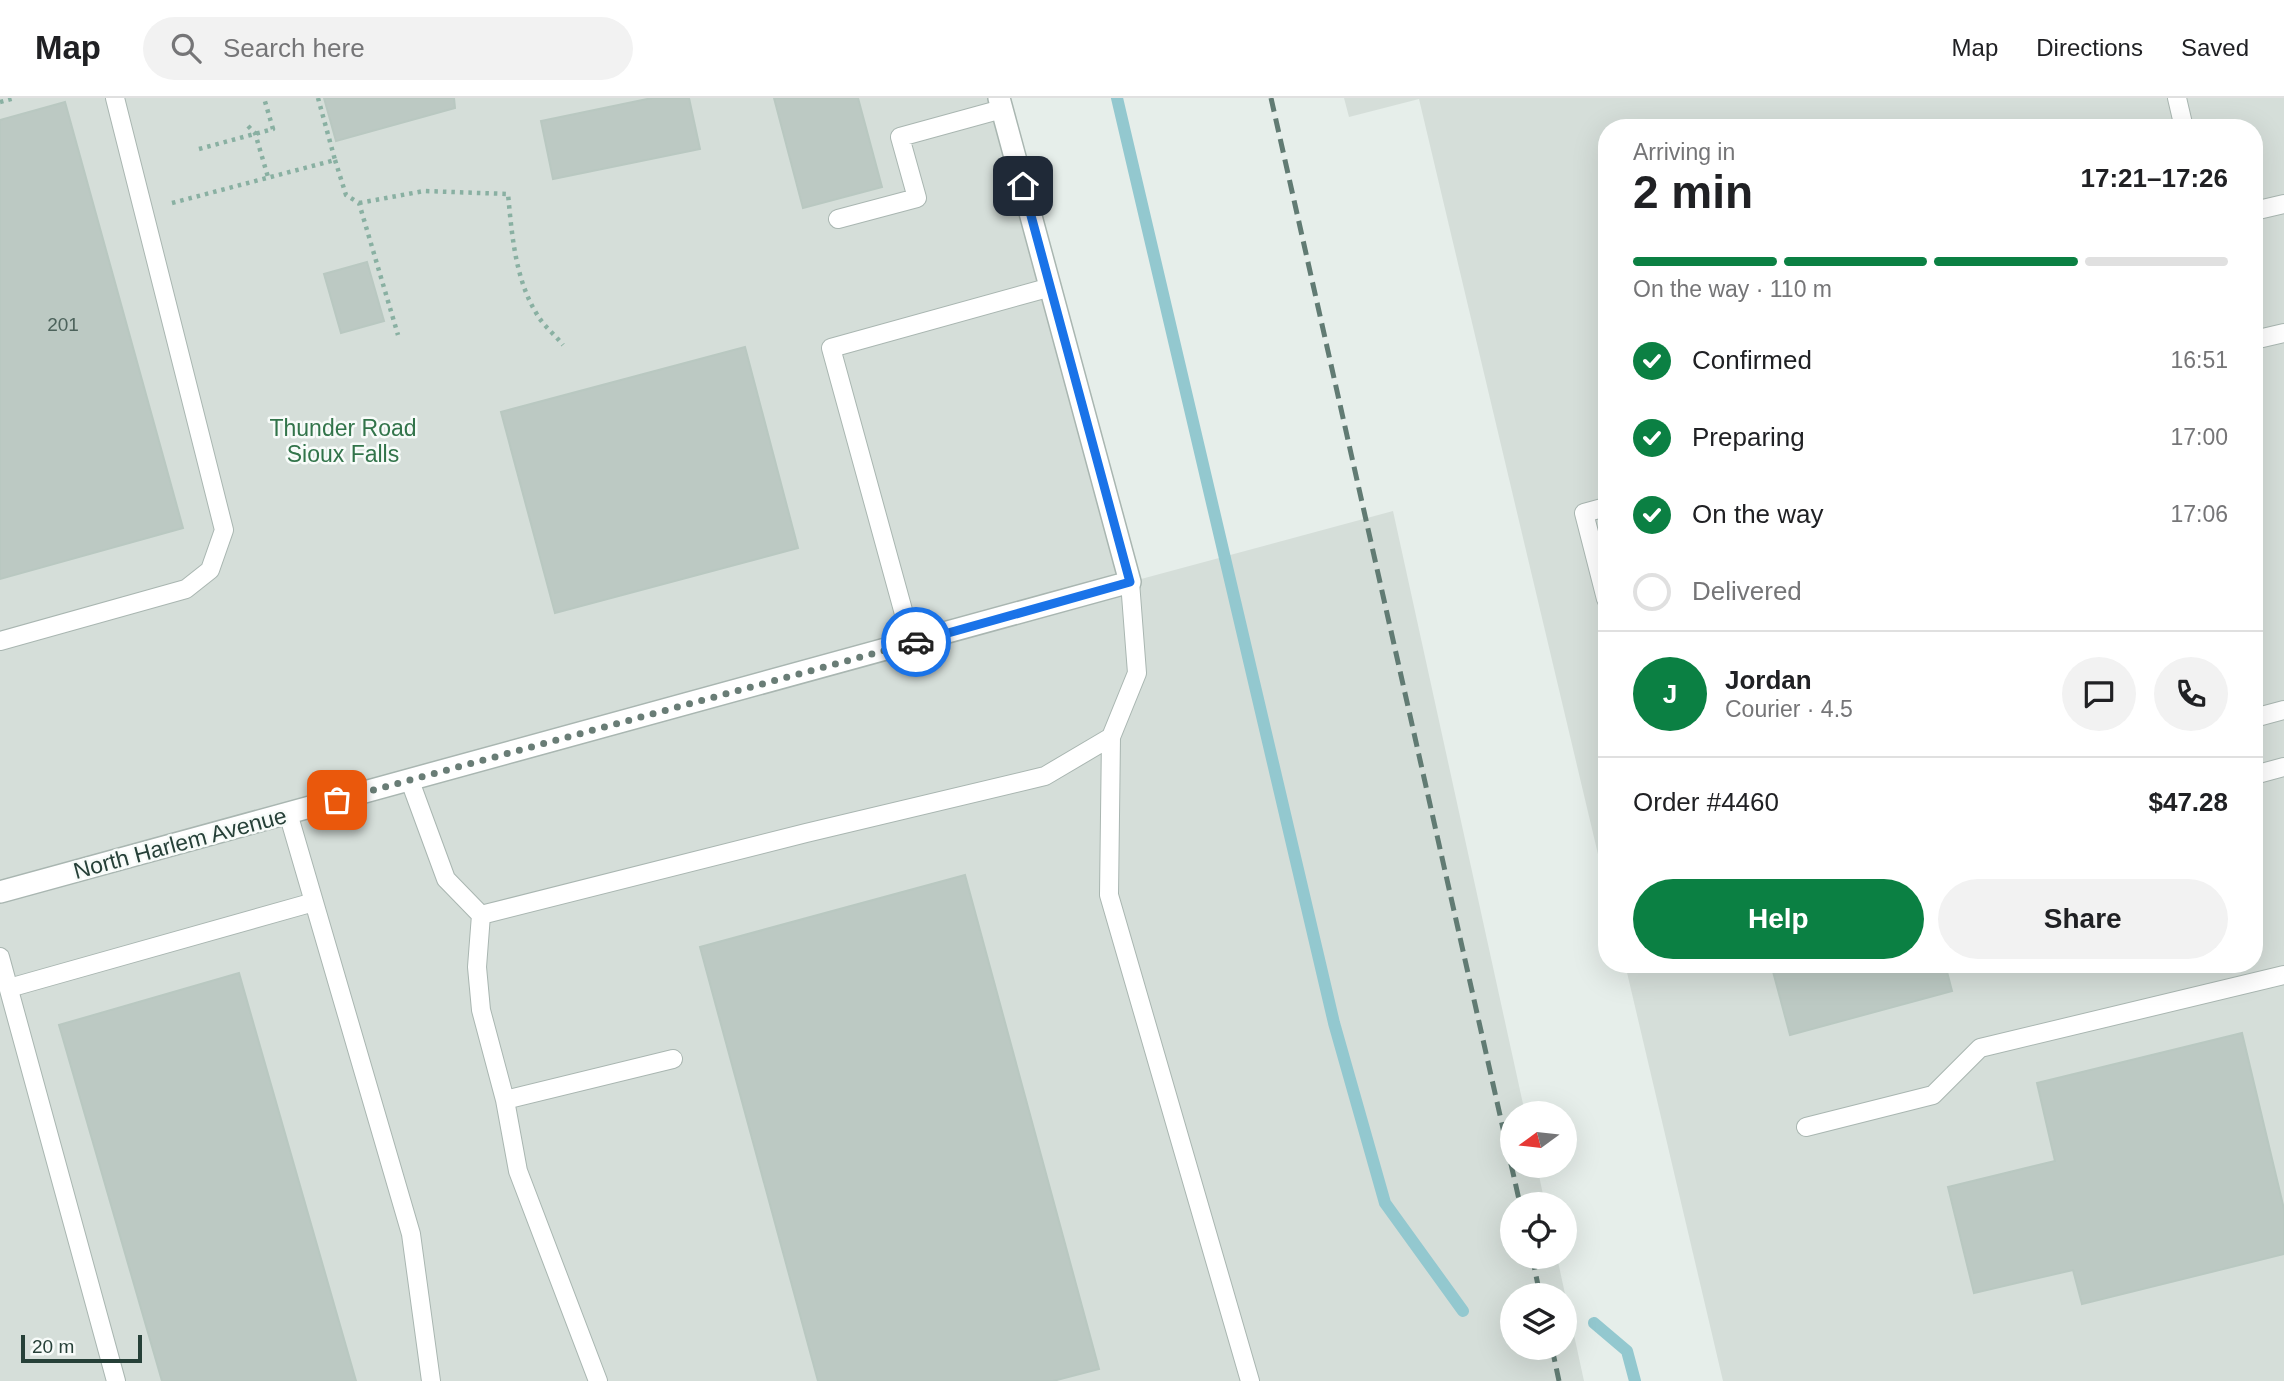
<!DOCTYPE html>
<html lang="en">
<head>
<meta charset="utf-8">
<style>
  :root { --surface:#fff; --page:#f2f2f2; --text:#202124; --muted:#757577; --line:#e0e0e0; --accent:#0b8043 }
  body { margin:0; font-family:Arial,sans-serif; background:var(--page); color:var(--text); height:100vh; display:flex; flex-direction:column; font-size:26px; white-space:nowrap }
  * { box-sizing:border-box; margin:0 }
  p { font-size:23px; color:var(--muted) }
  .icon { flex:none; width:38px; height:38px; fill:none; stroke:currentColor; stroke-width:2; stroke-linecap:round; stroke-linejoin:round }
  .map { position:relative; flex:1; overflow:hidden }
  .panel { position:absolute; left:1598px; top:21px; width:665px; height:854px; display:flex; flex-direction:column; background:var(--surface); border-radius:28px; box-shadow:0 7px 28px #0002 }
  .panel>* { flex:none }
  .needle { width:46px; rotate:255deg }
  .controls { position:absolute; left:1500px; top:1003px; display:grid; gap:14px }
  .controls a { display:grid; place-items:center; width:77px; height:77px; border-radius:50%; background:var(--surface); box-shadow:0 7px 28px #0002; font-size:35px }
  .scale { position:absolute; left:21px; bottom:18px; width:121px; box-sizing:border-box; padding-left:7px; border:4px solid #264038; border-top:0; font-size:19px; line-height:24px; white-space:nowrap; color:#264038; -webkit-text-stroke:5px #f7fbf9; paint-order:stroke }
  .pin { position:absolute; display:grid; place-items:center; width:60px; height:60px; color:#fff; margin:-30px; border-radius:14px; box-shadow:0 4px 10px #0006 }
  .courier { position:absolute; display:grid; place-items:center; width:70px; height:70px; margin:-35px; border:5px solid #1a73e8; border-radius:50%; background:#fff; color:#222; box-shadow:0 2px 9px #0007 }
  .overview em { font-style:normal; font-weight:600 }
  .overview div { display:flex; flex-direction:column-reverse }
  .overview { display:flex; align-items:center; justify-content:space-between; height:119px; padding:0 35px }
  h1 { font-size:46px; font-weight:600; line-height:52px }
  .bar { display:grid; grid-template-columns:repeat(4,1fr); gap:10px 7px; align-content:center; height:84px; padding:0 35px }
  .bar i { height:9px; border-radius:5px; background:var(--line) }
  .bar .selected { background:var(--accent) }
  .bar p { grid-column:span 4 }
  .line { display:flex; align-items:center; gap:18px; padding:0 35px; border-top:2px solid var(--line) }
  .line div { flex:1 }
  .round { display:grid; place-items:center; flex:none; width:74px; height:74px; border-radius:37px; background:var(--page) }
  ol { padding:0 35px; list-style:none }
  li { display:flex; align-items:center; gap:21px; height:77px }
  li p { margin-inline-start:auto }
  li .icon { padding:7px; border-radius:50%; background:var(--accent); color:#fff; stroke-width:4 }
  li:last-child { color:var(--muted) }
  li i { width:38px; height:38px; border:4px solid var(--line); border-radius:50% }
  .action { display:flex; gap:14px; margin-top:auto; padding:14px 35px }
  .action a { flex:1; height:80px; border-radius:42px; background:var(--accent); color:#fff; font-size:28px; font-weight:600; line-height:80px; text-align:center }
  .action a+a { background:var(--page); color:var(--text) }
  header { display:flex; align-items:center; gap:42px; box-sizing:border-box; height:98px; padding:0 35px; background:var(--surface); border-bottom:2px solid var(--line) }
  header strong { font-size:33px }
  nav { display:flex; gap:38px; margin-inline-start:auto; font-size:24px }
  .search { width:490px; height:63px; background:var(--page); display:flex; align-items:center; gap:18px; box-sizing:border-box; padding:0 24px; border-radius:38px; color:var(--muted); font-size:26px }
  .map>svg:first-child { display:block }
  .built { fill:#d5ded9; fill-rule:evenodd }
  .lines { fill:none; stroke-linecap:round; stroke-linejoin:round }
  .stream { stroke:#93c8cf; stroke-width:12 }
  .building { fill:#bcc9c3; stroke:#b9c8c1; stroke-width:2 }
  .service-casing { stroke:#a9b6b1; stroke-width:20 }
  .minor-casing { stroke:#a9b6b1; stroke-width:24 }
  .path { stroke:#89b0a2; stroke-width:4.5; stroke-dasharray:3.5 5; stroke-linecap:butt }
  .service { stroke:#fff; stroke-width:18 }
  .minor { stroke:#fff; stroke-width:21 }
  .rail { stroke:#617b73; stroke-width:5; stroke-dasharray:14 7; stroke-linecap:butt }
  .done { stroke:#697d76; stroke-width:7; stroke-dasharray:0 12.6 }
  .route { stroke:#1a73e8; stroke-width:9 }
  .labels { text-anchor:middle; stroke-width:5; stroke-linejoin:round; paint-order:stroke }
  .number-label { font-size:19px; fill:#4c625b }
  .park-label { font-size:23px; fill:#32744a; stroke:#f7fbf9 }
  .street-label { font-size:23px; fill:#264038; stroke:#f7fbf9 }
</style>
</head>
<body>
<header>
<strong>Map</strong>
<div class="search"><svg class="icon" aria-label="search" viewBox="0 0 24 24"><circle cx="10" cy="10" r="6"/><path d="M15 15l6 6"/></svg>Search here</div>
<nav><a>Map</a><a>Directions</a><a>Saved</a></nav>
</header>
<div class="map">
<svg width="2284" height="1283" viewBox="0 0 2284 1283">
  <rect width="100%" height="100%" fill="#e6eeea"/>
  <path class="built" d="M0,0h999l131,484 263,-71 132,602h-13v53h25l8,38h-33v52l45,1 27,124h-1584zM1512,1197h52v53h-52z
    M1344,0h940v1283h-561l-98,-417h629v-836h-648v760l-187,-789 -70,18z"/>
  <g class="lines">
    <path class="stream" d="M1117,0l217,925 51,180 78,108
      M1594,1225l33,28 8,30"/>
  </g>
  <path class="building" d="M324,0h130l1,10 -119,33z
    M652,0h37l11,51 -147,30 -12,-58z
    M774,0h84l24,89 -79,21z
    M65,4l118,426 -183,51v-459z
    M367,164l17,59 -43,12 -17,-59z
    M745,249l53,201 -243,65 -54,-201z
    M965,777l134,494 -46,12h-235l-118,-434z
    M1771,866h174l7,27 -162,44z
    M239,875l117,408h-194l-103,-356z
    M2242,935l42,176v45l-202,50 -9,-34 -99,23 -26,-106 107,-26 -18,-78z"/>
  <g class="lines">
    <defs>
      <path id="service" d="M2177,0l7,30
        M2254,113l30,-7
        M838,121l79,-21 -17,-61 102,-28
        M2254,242l30,-7
        M1606,409l-22,6 22,86
        M0,543l186,-52 24,-19 14,-40 -109,-432
        M912,545l-81,-295 220,-61
        M2254,620l30,-8
        M1111,639l-2,158 141,486
        M2254,677l30,-8
        M410,683l36,98 35,36 325,-82 239,-57 66,-39 26,-64 -7,-91
        M314,804l97,332 20,147
        M481,817l-4,52 4,43 24,90 168,-41
        M0,859l116,424
        M9,890l305,-86 -26,-89
        M505,1002l13,71 80,210
        M1806,1029l127,-32 47,-47 304,-73"/>
      <path id="minor" d="M0,794l1130,-310 -131,-484"/>
    </defs>
    <use href="#service" class="service-casing"/>
    <use href="#minor" class="minor-casing"/>
    <path class="path" d="M0,4l15,-4
      M248,28l7,7 13,44
      M199,51l74,-20 -9,-31
      M335,62l11,35 13,8 39,132
      M172,105l163,-43 -17,-62
      M359,105l65,-12 84,3c4,41 7,86 30,122 6,10 17,19 25,29"/>
    <use href="#service" class="service"/>
    <use href="#minor" class="minor"/>
    <path class="rail" d="M1271,0l249,1106
      M1532,1158l8,39
      M1552,1250l7,33"/>
  </g>
  <g class="lines">
    <path class="done" d="M337,702l579,-158"/>
    <path class="route" d="M916,544l214,-60 -107,-396"/>
  </g>
  <g class="labels">
    <g class="number-label">
      <text x="63" y="233">201</text>
    </g>
    <g class="park-label">
      <text x="343" y="338">Thunder Road<tspan x="343" dy="26">Sioux Falls</tspan></text>
    </g>
    <g class="street-label">
      <text transform="translate(180 745) rotate(-15)" y="8">North Harlem Avenue</text>
    </g>
  </g>
</svg>
<div class="controls">
<a><svg class="needle" viewBox="-14 -14 28 28"><path d="M0-13l5 13h-10z" fill="#e53935"/><path d="M0 13l5-13h-10z" fill="#757577"/></svg></a>
<a><svg class="icon" aria-label="locate" viewBox="0 0 24 24"><circle cx="12" cy="12" r="6"/><path d="M12 2v4M12 18v4M2 12h4M18 12h4"/></svg></a>
<a><svg class="icon" aria-label="layers" viewBox="0 0 24 24"><path d="M12 4l9 5-9 5-9-5zM3 14l9 5 9-5"/></svg></a>
</div>
<div class="scale">20 m</div>
<div class="pin" style="left:337px;top:702px;background:#ea580c"><svg class="icon" aria-label="bag" viewBox="0 0 24 24"><path d="M5 8h14l-1 12H6zM9 8a3 3 0 0 1 6 0"/></svg></div>
<div class="pin" style="left:1023px;top:88px;background:#1f2937"><svg class="icon" aria-label="home" viewBox="0 0 24 24"><path d="M3 11l9-7 9 7M6 9v11h12V9"/></svg></div>
<div class="courier" style="left:916px;top:544px"><svg class="icon" aria-label="car" viewBox="0 0 24 24"><path d="M5 17H2v-5l4-1 3-4h7l3 4 3 1v5h-3M9 17h6M6 11h13"/><circle cx="7" cy="17" r="2"/><circle cx="17" cy="17" r="2"/></svg></div>
<section class="panel">
<div class="overview"><div><h1>2 min</h1><p>Arriving in</p></div><em>17:21–17:26</em></div>
<div class="bar"><i class="selected"></i><i class="selected"></i><i class="selected"></i><i></i><p>On the way · 110 m</p></div>
<ol>
<li><svg class="icon" aria-label="check" viewBox="0 0 24 24"><path d="M5 12l5 5 9-10"/></svg>Confirmed<p>16:51</p></li>
<li><svg class="icon" aria-label="check" viewBox="0 0 24 24"><path d="M5 12l5 5 9-10"/></svg>Preparing<p>17:00</p></li>
<li><svg class="icon" aria-label="check" viewBox="0 0 24 24"><path d="M5 12l5 5 9-10"/></svg>On the way<p>17:06</p></li>
<li><i></i>Delivered</li>
</ol>
<div class="line" style="height:126px"><b class="round" style="background:var(--accent);color:#fff">J</b><div><b>Jordan</b><p>Courier · 4.5</p></div><a class="round"><svg class="icon" aria-label="chat" viewBox="0 0 24 24"><path d="M4 5h16v11H9l-5 4z"/></svg></a><a class="round"><svg class="icon" aria-label="phone" viewBox="0 0 24 24"><path d="M5 4h4l2 5-3 2q2 4 5 5l2-3 5 2v4C11 20 4 13 5 4z"/></svg></a></div>
<div class="line" style="height:91px"><div>Order #4460</div><b>$47.28</b></div>
<div class="action"><a>Help</a><a>Share</a></div>
</section>
</div>
</body>
</html>
